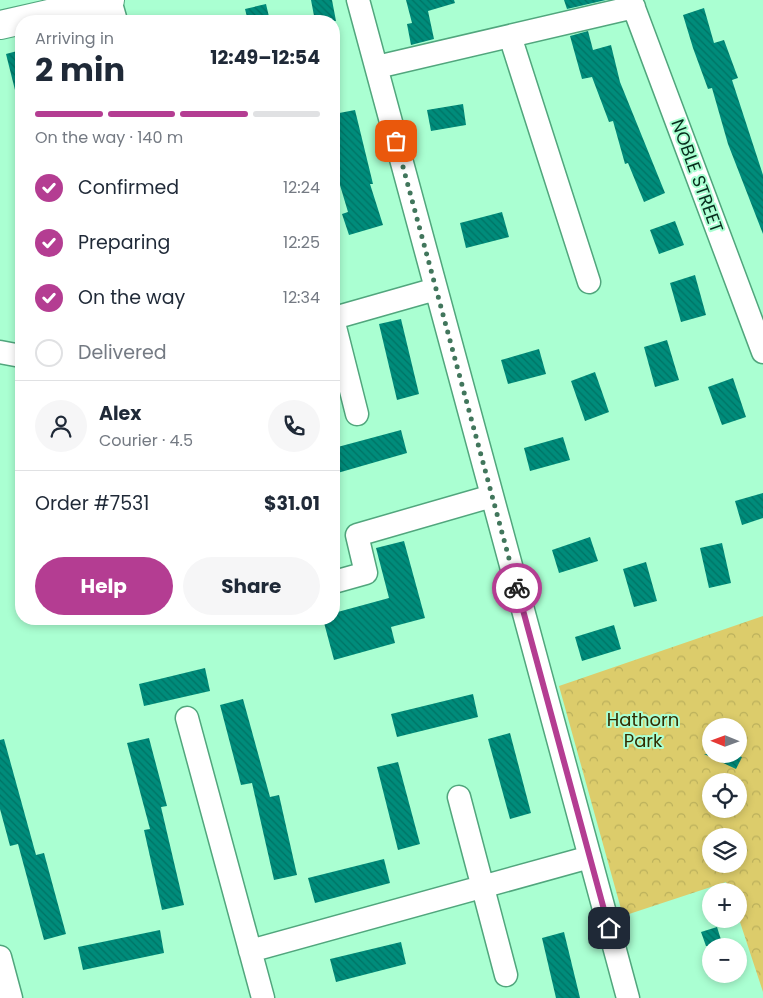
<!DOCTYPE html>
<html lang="en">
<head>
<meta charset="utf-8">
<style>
  :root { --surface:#fff; --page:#f6f6f7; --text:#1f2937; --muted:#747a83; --line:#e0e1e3; --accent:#b43d92 }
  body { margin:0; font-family:Poppins,sans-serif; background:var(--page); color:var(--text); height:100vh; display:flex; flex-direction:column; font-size:19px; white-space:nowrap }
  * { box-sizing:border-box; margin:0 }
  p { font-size:16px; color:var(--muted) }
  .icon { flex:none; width:28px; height:28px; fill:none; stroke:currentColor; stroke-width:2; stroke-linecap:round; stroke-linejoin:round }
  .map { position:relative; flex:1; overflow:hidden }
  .details { position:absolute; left:15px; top:15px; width:325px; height:610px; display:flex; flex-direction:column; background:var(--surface); border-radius:20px; box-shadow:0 2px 8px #0003 }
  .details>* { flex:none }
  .needle { width:32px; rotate:271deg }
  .tools { position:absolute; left:702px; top:718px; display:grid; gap:10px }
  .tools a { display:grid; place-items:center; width:45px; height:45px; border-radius:50%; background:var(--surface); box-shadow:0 2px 8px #0003; font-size:25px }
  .pin { position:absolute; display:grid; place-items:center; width:42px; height:42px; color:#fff; margin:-21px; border-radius:10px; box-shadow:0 2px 8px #0006 }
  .courier { position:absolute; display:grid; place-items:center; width:50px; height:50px; margin:-25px; border:4px solid #b43d92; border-radius:50%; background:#fff; color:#222; box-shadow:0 1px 6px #0007 }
  .headline em { font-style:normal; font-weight:700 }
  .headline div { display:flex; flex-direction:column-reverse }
  .headline { display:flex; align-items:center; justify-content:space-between; height:85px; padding:0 20px }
  h1 { font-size:32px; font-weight:700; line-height:38px }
  .bar { display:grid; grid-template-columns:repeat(4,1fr); gap:8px 5px; align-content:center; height:60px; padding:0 20px }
  .bar i { height:6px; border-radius:4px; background:var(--line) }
  .bar .on { background:var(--accent) }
  .bar p { grid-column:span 4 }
  .line { display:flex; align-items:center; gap:12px; padding:0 20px; border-top:1px solid var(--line) }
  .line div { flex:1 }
  .round { display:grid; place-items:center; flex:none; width:52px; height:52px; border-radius:26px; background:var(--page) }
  ol { padding:0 20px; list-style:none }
  li { display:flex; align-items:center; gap:15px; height:55px }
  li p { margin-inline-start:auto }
  li .icon { padding:5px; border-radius:50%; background:var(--accent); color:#fff; stroke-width:4 }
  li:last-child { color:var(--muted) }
  li i { width:28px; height:28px; border:2px solid var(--line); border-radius:50% }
  .action { display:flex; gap:10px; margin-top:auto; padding:10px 20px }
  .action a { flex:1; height:58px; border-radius:30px; background:var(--accent); color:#fff; font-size:20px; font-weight:700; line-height:58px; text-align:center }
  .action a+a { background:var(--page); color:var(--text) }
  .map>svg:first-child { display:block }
  .park { fill:url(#park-crowns); fill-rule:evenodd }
  .building { fill:url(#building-back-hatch) }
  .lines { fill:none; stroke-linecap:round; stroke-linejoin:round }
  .minor-casing { stroke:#51a67d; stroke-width:25 }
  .major-casing { stroke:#51a67d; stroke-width:30 }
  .minor { stroke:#fff; stroke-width:22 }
  .major { stroke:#fff; stroke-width:28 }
  .done { stroke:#41765c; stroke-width:5; stroke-dasharray:0 9 }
  .route { stroke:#b43d92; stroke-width:6 }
  .labels { text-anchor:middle; stroke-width:4; stroke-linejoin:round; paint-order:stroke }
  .street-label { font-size:18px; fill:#082d1d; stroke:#aaffd2 }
  .park-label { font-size:18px; fill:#332c00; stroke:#aaffd2 }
</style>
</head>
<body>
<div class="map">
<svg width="763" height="998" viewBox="0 0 763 998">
  <defs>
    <pattern id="park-crowns" width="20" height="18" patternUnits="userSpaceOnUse" patternTransform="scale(1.25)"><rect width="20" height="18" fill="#dccc6b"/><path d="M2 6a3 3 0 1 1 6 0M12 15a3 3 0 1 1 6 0" fill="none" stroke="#bbb05c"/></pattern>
    <pattern id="building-back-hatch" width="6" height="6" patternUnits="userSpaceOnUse" patternTransform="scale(1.25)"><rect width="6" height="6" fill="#008c7b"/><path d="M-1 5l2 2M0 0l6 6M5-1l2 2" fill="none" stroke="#007364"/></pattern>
  </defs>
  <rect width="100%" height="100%" fill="#aaffd2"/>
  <path class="park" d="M763,616v376l-24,-73v-28h-9l-4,-9 -103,34 -64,-230zM711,726h28v28h-28zM711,781h28v28h-28zM711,836h28v28h-28z"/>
  <path class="building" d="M311,0h21l4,21h-21z
    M406,0h48l1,3 -27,8 6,28 -23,6 -4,-21 5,-1z
    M564,0h42l-39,9z
    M266,4l4,17h-22l-3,-12z
    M704,8l10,35 10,-3 14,38 -6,2 31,95v59l-35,-90 -16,-56 -4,1 -15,-41 -10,-33z
    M588,31l5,19 18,-5 9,37 45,111 -21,9 -16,-39 -3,1 -12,-43 -4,1 -17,-45 -10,2 -12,-43z
    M21,50v43l-5,1 -10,-40z
    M463,104l3,21 -35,6 -4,-21z
    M355,110l18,74h-3l13,41 -34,10 -7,-21 6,-2 -14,-47v-51z
    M502,212l7,25 -43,11 -6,-25z
    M675,221l9,24 -25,9 -9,-24z
    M695,275l11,40 -25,7 -11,-39z
    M401,319l18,75 -22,6 -18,-76z
    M667,340l12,40 -24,7 -11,-40z
    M539,349l7,25 -38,10 -7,-24z
    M595,372l14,40 -24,9 -14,-40z
    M733,378l13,39 -24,8 -14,-38z
    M401,430l6,23 -73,21v-26z
    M563,437l7,23 -40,11 -6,-23z
    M763,493v25l-21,7 -7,-24z
    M590,537l8,24 -39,12 -7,-23z
    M404,541l21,77 -34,9 4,16 -61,17 -11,-41h11v-6l55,-15 -13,-50z
    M722,543l9,40 -22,5 -9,-40z
    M646,562l11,39 -23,6 -11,-38z
    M614,625l7,24 -39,12 -7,-24z
    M205,668l5,23 -66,15 -5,-22z
    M473,694l5,23 -81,20 -6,-23z
    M243,699l27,98 9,-2 18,80 -23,5 -22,-97 -11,2 -21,-80z
    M510,733l21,80 -21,6 -22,-80z
    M149,738l18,68 -6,1 23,98 -22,5 -18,-80 6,-1 -23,-86z
    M4,739l32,116 8,-2 22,81 -22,6 -26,-96 -8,2 -10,-37v-69z
    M704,754h31l7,3 -6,12z
    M398,762l22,82 -22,6 -21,-83z
    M384,859l6,24 -75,20 -7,-25z
    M717,927l6,19h-17l-5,-14z
    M160,930l4,23 -81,17 -5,-23z
    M564,932l16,66h-24l-14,-60z
    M401,942l5,22 -70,18 -6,-23z"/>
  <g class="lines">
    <defs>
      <path id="minor" d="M110,0l6,21
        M358,0l270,998
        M631,0l132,352
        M510,36l79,246
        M377,67l257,-60
        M334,318l102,-29
        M334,323l23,91
        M0,352l21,4
        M334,582l32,-9 -9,-38 135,-39
        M187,718l76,280
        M459,797l47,178
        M250,951l340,-94
        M0,957l11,41"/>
      <path id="major" d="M0,25l110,-25"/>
    </defs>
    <use href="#minor" class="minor-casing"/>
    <use href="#major" class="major-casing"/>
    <use href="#minor" class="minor"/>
    <use href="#major" class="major"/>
  </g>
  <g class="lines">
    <path class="done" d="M396,141l121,447"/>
    <path class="route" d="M517,588l92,340"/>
  </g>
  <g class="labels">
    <g class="street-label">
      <text transform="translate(697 176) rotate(70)" y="6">NOBLE STREET</text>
    </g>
    <g class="park-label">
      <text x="643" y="726">Hathorn<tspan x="643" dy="21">Park</tspan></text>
    </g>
  </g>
</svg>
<div class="tools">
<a><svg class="needle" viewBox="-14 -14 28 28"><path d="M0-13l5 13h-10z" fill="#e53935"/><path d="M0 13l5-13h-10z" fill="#747a83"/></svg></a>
<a><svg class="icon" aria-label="locate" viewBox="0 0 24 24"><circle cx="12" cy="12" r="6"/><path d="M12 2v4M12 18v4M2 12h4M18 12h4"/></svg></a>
<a><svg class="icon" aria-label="layers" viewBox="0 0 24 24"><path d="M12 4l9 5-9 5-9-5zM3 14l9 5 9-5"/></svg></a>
<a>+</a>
<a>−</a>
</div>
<div class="pin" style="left:396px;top:141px;background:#ea580c"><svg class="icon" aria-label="bag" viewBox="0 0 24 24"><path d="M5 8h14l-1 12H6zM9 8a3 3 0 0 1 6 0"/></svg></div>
<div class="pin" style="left:609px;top:928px;background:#1f2937"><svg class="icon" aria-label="home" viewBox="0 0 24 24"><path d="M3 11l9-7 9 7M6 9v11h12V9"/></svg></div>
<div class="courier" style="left:517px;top:588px"><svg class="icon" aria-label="bike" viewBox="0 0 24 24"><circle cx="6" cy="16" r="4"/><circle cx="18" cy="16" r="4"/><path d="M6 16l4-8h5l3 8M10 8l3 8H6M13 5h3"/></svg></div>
<section class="details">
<div class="headline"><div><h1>2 min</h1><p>Arriving in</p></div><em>12:49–12:54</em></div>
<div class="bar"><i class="on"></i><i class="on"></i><i class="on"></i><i></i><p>On the way · 140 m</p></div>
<ol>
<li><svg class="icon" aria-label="check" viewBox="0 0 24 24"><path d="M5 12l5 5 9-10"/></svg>Confirmed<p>12:24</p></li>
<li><svg class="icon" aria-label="check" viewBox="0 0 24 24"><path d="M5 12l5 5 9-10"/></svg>Preparing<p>12:25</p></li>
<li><svg class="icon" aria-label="check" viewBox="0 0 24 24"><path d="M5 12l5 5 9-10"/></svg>On the way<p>12:34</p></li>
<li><i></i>Delivered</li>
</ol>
<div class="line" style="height:90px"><a class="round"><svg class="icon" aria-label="person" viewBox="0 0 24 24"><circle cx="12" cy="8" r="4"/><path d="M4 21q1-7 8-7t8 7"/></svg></a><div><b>Alex</b><p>Courier · 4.5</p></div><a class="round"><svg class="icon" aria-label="phone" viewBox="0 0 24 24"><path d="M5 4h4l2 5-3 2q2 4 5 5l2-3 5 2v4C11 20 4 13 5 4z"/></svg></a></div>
<div class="line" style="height:65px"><div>Order #7531</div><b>$31.01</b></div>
<div class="action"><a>Help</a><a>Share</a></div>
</section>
</div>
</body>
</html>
